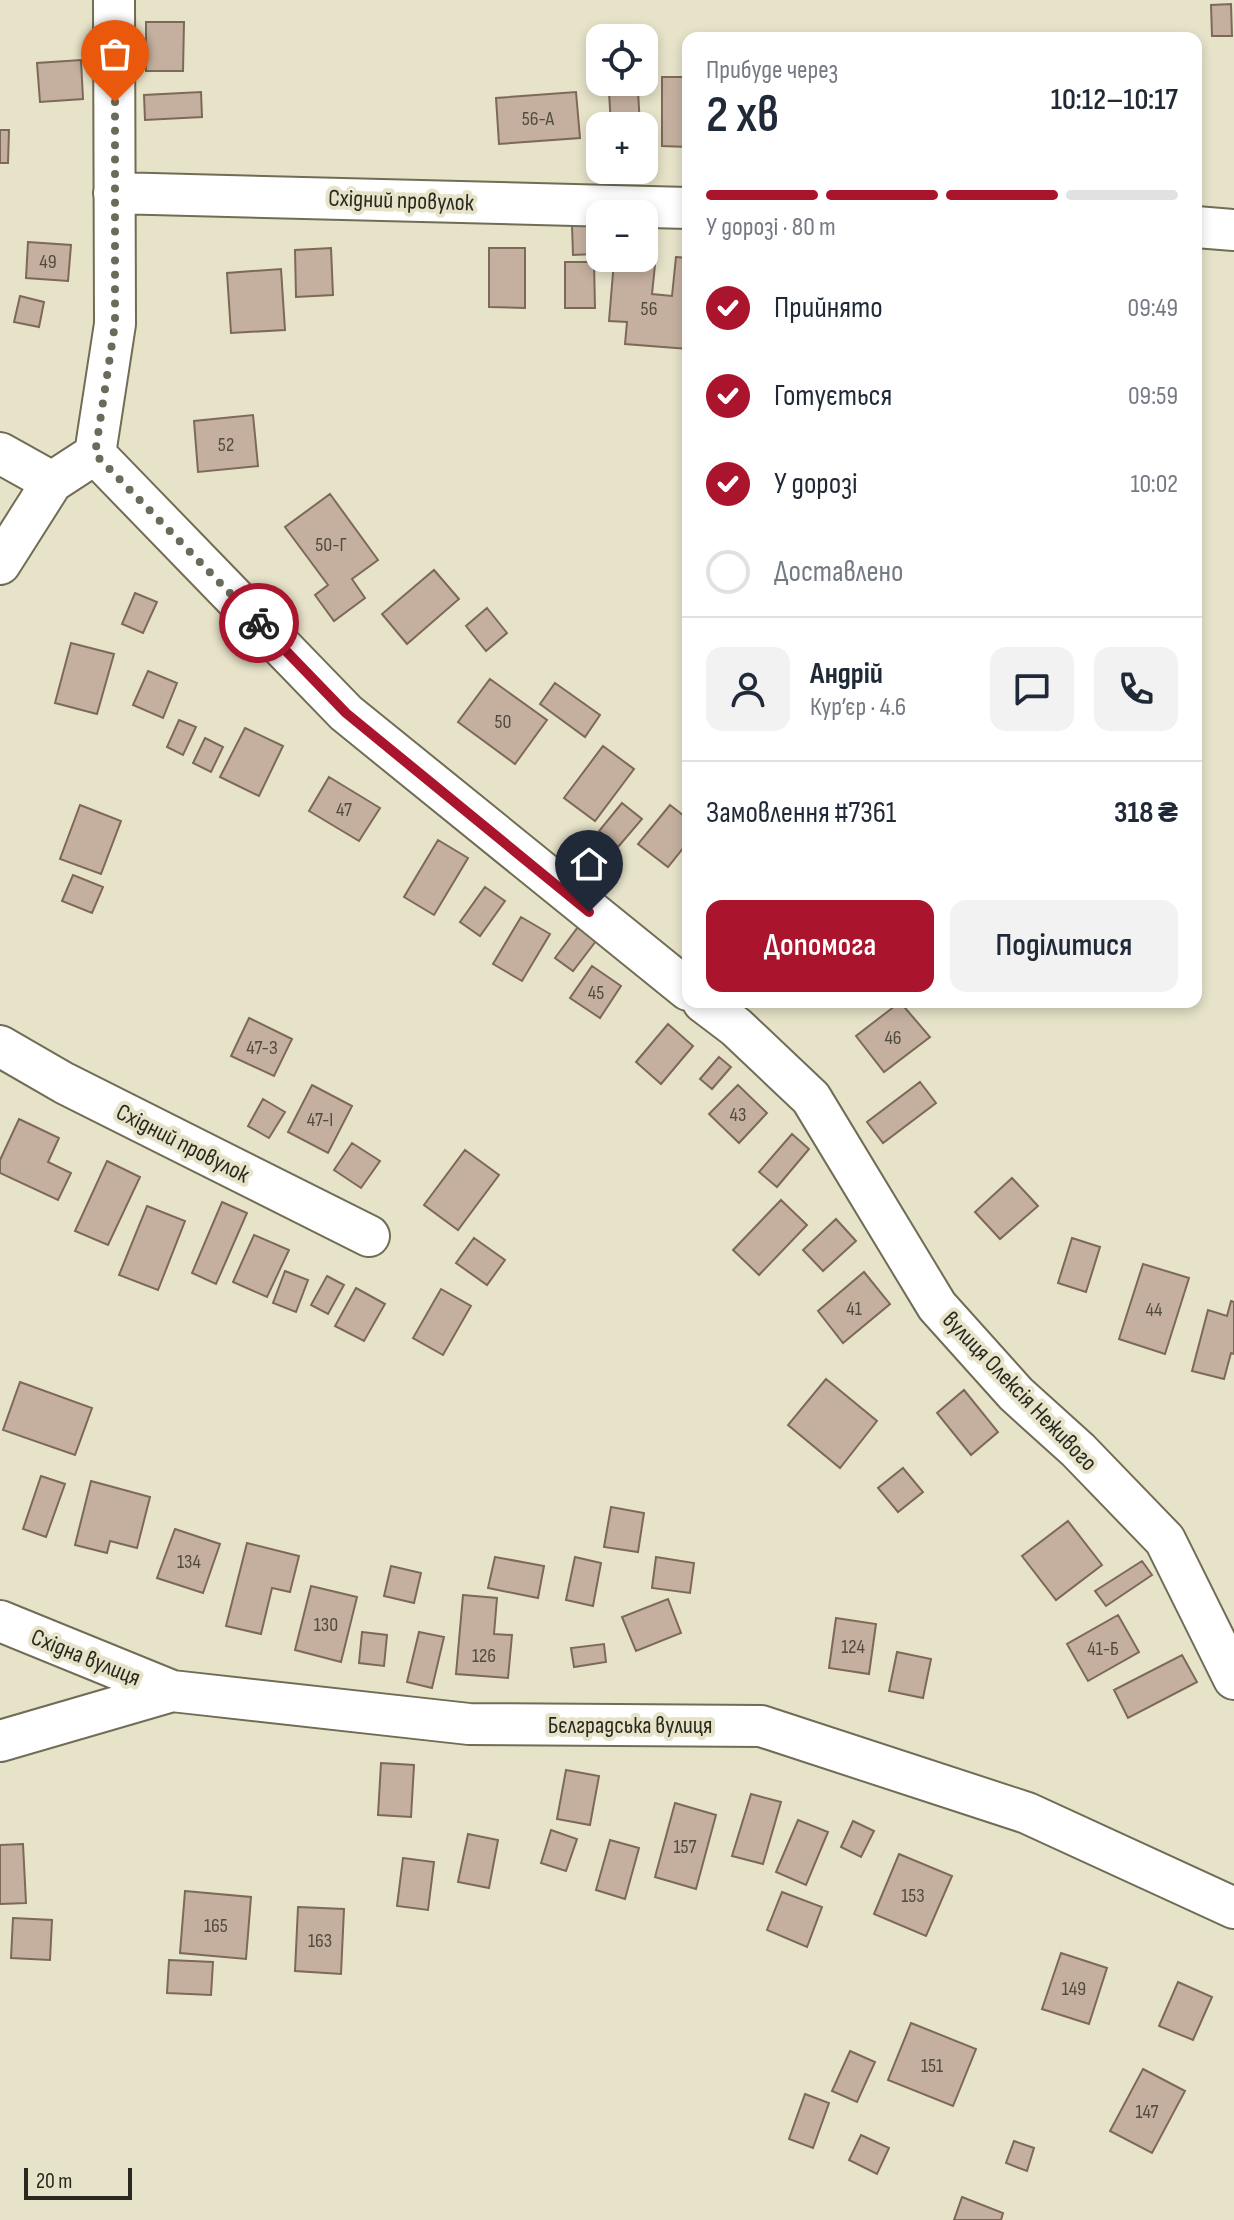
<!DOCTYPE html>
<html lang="uk">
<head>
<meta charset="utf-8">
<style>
  :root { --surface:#fff; --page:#f2f2f3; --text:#1f2937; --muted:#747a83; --line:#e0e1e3; --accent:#aa142c }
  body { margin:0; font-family:"Sofia Sans Condensed",sans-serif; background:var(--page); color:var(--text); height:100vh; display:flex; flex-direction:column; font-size:30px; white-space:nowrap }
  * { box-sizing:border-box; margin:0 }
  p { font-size:26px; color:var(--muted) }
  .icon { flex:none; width:44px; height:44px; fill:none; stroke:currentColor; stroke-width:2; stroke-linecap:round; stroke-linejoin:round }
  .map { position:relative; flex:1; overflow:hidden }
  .drawer { position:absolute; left:682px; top:32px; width:520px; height:976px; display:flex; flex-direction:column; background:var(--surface); border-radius:16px; box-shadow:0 4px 12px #0003 }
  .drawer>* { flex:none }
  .tools { position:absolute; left:586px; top:24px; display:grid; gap:16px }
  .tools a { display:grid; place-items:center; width:72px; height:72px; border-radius:16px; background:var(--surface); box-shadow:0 4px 12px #0003; font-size:40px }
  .scale { position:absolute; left:24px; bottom:20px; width:108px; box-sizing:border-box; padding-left:8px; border:4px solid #2a291f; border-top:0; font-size:22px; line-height:28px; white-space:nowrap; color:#2a291f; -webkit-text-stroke:6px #e7e3c9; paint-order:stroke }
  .pin { position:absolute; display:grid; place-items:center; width:68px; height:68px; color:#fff; margin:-82px -34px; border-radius:50% 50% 50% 0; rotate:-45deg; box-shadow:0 0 8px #0007 }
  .pin .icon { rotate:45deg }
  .courier { position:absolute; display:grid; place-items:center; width:80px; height:80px; margin:-40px; border:6px solid #aa142c; border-radius:50%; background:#fff; color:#222; box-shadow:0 2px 10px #0007 }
  .headline em { font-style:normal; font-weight:600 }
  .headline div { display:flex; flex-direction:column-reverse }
  .headline { display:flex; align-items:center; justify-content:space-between; height:136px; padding:0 24px }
  h1 { font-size:52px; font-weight:600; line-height:60px }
  .bar { display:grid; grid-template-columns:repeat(4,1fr); gap:12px 8px; align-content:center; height:96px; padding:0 24px }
  .bar i { height:10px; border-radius:6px; background:var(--line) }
  .bar .current { background:var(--accent) }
  .bar p { grid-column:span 4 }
  .line { display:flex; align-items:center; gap:20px; padding:0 24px; border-top:2px solid var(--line) }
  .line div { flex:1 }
  .round { display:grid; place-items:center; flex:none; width:84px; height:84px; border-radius:16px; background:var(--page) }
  ol { padding:0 24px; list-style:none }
  li { display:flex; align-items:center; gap:24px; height:88px }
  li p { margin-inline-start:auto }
  li .icon { padding:8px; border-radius:50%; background:var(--accent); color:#fff; stroke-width:4 }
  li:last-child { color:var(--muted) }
  li i { width:44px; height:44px; border:4px solid var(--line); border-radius:50% }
  .action { display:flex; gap:16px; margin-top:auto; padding:16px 24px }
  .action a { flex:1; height:92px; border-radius:16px; background:var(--accent); color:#fff; font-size:32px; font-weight:600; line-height:92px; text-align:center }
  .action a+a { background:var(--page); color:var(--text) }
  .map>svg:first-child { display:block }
  .building { fill:#c5b09f; stroke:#7d6959; stroke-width:2 }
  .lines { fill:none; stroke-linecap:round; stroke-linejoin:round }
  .minor-casing { stroke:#706c55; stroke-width:44 }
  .minor { stroke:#fff; stroke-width:40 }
  .done { stroke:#6c6a5a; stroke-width:8; stroke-dasharray:0 14.4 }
  .route { stroke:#aa142c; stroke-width:10 }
  .labels { text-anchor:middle; stroke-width:8; stroke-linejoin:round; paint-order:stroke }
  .number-label { font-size:20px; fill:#514b3f }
  .street-label { font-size:24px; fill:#2a291f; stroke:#e7e3c9 }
</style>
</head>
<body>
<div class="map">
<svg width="1234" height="2220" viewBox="0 0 1234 2220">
  <rect width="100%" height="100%" fill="#e7e3c9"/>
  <path class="building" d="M1231,4l1,32h-20l-1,-31z
    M146,22h38l-1,49h-37z
    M81,60l2,39 -43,3 -3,-39z
    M662,77h26v70l-26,-1z
    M638,91l2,35h-29l-2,-34z
    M201,92l1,25 -57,3 -1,-25z
    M576,92l4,46 -81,6 -3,-46z
    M0,130h9l-1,33h-8z
    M572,225h23v29l-22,1z
    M28,242l43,3 -3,36 -42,-3z
    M331,248l2,47 -37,2 -1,-47z
    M489,248h36v60l-36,-1z
    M676,257l12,1v91l-63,-5 2,-22 -18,-1 5,-60 41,4 -3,29 20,2z
    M565,262h29l1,46h-30z
    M281,269l4,61 -54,3 -4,-60z
    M20,296l24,6 -5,25 -25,-5z
    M253,415l5,51 -60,6 -4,-51z
    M330,494l48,66 -26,19 13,19 -31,23 -19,-26 13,-10 -43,-58z
    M434,570l25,29 -52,45 -25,-30z
    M135,593l22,9 -14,31 -21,-9z
    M487,608l20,25 -21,18 -20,-25z
    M71,643l43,11 -17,60 -42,-11z
    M148,671l29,12 -14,35 -30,-13z
    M490,679l57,41 -32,44 -57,-42z
    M555,683l45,32 -15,22 -45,-33z
    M179,720l17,7 -13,28 -16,-8z
    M245,728l38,18 -24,50 -39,-19z
    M205,738l18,9 -12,25 -18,-9z
    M603,746l31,23 -39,52 -31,-23z
    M329,777l51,31 -21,33 -50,-30z
    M622,803l20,16 -24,28 -19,-16z
    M80,805l41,16 -20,53 -41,-15z
    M670,805l18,14v23l-20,25 -30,-23z
    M438,840l30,18 -34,57 -30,-18z
    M73,875l30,12 -11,26 -30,-12z
    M485,887l20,14 -25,35 -20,-14z
    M521,917l29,17 -28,47 -29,-17z
    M578,927l18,14 -23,30 -18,-13z
    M592,966l29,20 -21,32 -30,-20z
    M900,1002l30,35 -46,35 -28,-36z
    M249,1018l43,21 -18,37 -43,-20z
    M668,1024l25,22 -32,38 -25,-22z
    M719,1057l12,10 -19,22 -12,-10z
    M920,1082l16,21 -53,40 -16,-21z
    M312,1085l40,21 -24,47 -40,-21z
    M738,1085l29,28 -28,30 -30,-29z
    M263,1099l22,13 -16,26 -21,-12z
    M19,1119l40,19 -11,24 23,11 -13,27 -58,-27v-13z
    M792,1134l17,15 -32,38 -18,-15z
    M352,1143l28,18 -19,27 -27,-18z
    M465,1150l34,25 -41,55 -34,-25z
    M107,1161l33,16 -32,68 -33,-14z
    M1012,1178l26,28 -38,33 -25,-27z
    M781,1200l26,25 -48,50 -26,-25z
    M222,1202l25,11 -31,71 -24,-11z
    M147,1206l38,15 -27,69 -39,-15z
    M836,1219l20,22 -33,30 -20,-21z
    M254,1235l35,15 -22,47 -34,-15z
    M474,1238l31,22 -18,25 -31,-22z
    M1072,1238l28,9 -14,45 -28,-9z
    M1143,1264l46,14 -24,76 -46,-15z
    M285,1271l23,9 -12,32 -23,-9z
    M864,1272l26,32 -47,39 -25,-32z
    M327,1276l17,9 -16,29 -17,-9z
    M356,1288l29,16 -21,37 -29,-15z
    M441,1289l30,17 -28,49 -30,-17z
    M1231,1301l3,1v52l-3,-1 -7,26 -32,-8 16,-61 19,6z
    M826,1379l51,42 -37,47 -52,-43z
    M20,1382l72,26 -17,47 -72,-25z
    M964,1390l34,42 -27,23 -34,-42z
    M903,1468l20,24 -25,20 -20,-24z
    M41,1476l24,8 -19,53 -23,-8z
    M91,1481l59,16 -13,51 -27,-7 -3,12 -32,-8z
    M611,1507l33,6 -6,39 -34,-5z
    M1068,1521l34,44 -46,35 -34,-44z
    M175,1529l45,15 -17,49 -46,-15z
    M247,1543l52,13 -9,36 -18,-4 -11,46 -35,-8z
    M495,1557l49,9 -6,32 -50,-10z
    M575,1557l26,6 -8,43 -27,-6z
    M656,1557l38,6 -4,30 -38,-5z
    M1142,1561l10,14 -46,31 -11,-15z
    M391,1566l30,7 -7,30 -30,-7z
    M311,1586l46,11 -16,65 -46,-12z
    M463,1595l34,3 -3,36 18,1 -4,43 -52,-4z
    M668,1599l13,34 -45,18 -14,-34z
    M1118,1615l21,37 -51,29 -21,-37z
    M836,1618l40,6 -7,50 -40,-6z
    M362,1632l25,3 -3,31 -25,-3z
    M419,1632l25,5 -12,51 -25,-6z
    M604,1644l2,18 -32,5 -3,-19z
    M897,1652l34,7 -8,39 -34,-7z
    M1182,1655l15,27 -69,36 -14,-28z
    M381,1763l33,2 -3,52 -33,-2z
    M566,1770l33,6 -9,49 -33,-6z
    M751,1794l30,8 -18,62 -31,-8z
    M675,1803l41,12 -20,74 -41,-12z
    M798,1820l30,12 -22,53 -30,-13z
    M853,1821l21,10 -13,26 -20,-10z
    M551,1830l26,9 -11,32 -25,-8z
    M468,1834l30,6 -9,48 -31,-6z
    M610,1840l29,8 -14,51 -29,-9z
    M23,1844l3,59 -26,1v-59z
    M899,1854l53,22 -26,60 -52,-22z
    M403,1858l31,4 -6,48 -31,-4z
    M185,1891l66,6 -5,62 -66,-6z
    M782,1892l40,15 -15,40 -40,-17z
    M298,1907l46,2 -3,65 -46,-3z
    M13,1918l39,2 -2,40 -39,-2z
    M1061,1953l46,15 -18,56 -47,-15z
    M169,1960l44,2 -2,33 -44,-2z
    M1178,1982l34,15 -19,43 -34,-14z
    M911,2023l65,26 -23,57 -65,-26z
    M850,2051l25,11 -18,40 -25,-11z
    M1143,2069l42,22 -33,62 -42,-22z
    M805,2094l24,9 -16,45 -24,-9z
    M861,2135l28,13 -12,26 -28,-14z
    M1014,2141l20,7 -7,23 -21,-8z
    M962,2197l41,16 -2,7h-47z"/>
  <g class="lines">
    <defs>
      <path id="minor" d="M114,193l574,15
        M1196,227l38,3
        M0,453l52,29
        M95,454l251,259 342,277
        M0,564l52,-82 43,-28 20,-130 -1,-324
        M703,1002l33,25 75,71 126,208 79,88 62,56 87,90 69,139
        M0,1046l64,37 305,153
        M0,1621l172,70
        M0,1741l172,-50 297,33 292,2 266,87 207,95"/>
    </defs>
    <use href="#minor" class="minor-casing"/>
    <use href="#minor" class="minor"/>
  </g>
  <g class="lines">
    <path class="done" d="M115,102v222l-20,130 164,169"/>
    <path class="route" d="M259,623l87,90 243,199"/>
  </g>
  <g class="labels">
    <g class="number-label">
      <text x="538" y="125">56-А</text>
      <text x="48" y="268">49</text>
      <text x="649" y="315">56</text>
      <text x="226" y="451">52</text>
      <text x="331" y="551">50-Г</text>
      <text x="503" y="728">50</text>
      <text x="344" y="816">47</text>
      <text x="596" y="999">45</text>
      <text x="893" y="1044">46</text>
      <text x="262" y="1054">47-З</text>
      <text x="738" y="1121">43</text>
      <text x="320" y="1126">47-І</text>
      <text x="854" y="1315">41</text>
      <text x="1154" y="1316">44</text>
      <text x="189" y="1568">134</text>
      <text x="326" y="1631">130</text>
      <text x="853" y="1653">124</text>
      <text x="1103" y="1655">41-Б</text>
      <text x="484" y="1662">126</text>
      <text x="685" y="1853">157</text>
      <text x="913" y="1902">153</text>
      <text x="216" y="1932">165</text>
      <text x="320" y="1947">163</text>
      <text x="1074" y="1995">149</text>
      <text x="932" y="2072">151</text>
      <text x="1147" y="2118">147</text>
    </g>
    <g class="street-label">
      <text transform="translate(401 200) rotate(2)" y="8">Східний провулок</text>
      <text transform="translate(183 1143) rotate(27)" y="8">Східний провулок</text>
      <text transform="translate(1020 1391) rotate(46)" y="8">вулиця Олексія Неживого</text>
      <text transform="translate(86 1657) rotate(22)" y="8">Східна вулиця</text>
      <text x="630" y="1733">Бєлградська вулиця</text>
    </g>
  </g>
</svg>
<div class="tools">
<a><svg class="icon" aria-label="locate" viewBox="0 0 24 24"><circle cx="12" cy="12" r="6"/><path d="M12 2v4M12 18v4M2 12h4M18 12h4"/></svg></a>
<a>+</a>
<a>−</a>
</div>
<div class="scale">20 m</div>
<div class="pin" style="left:115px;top:102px;background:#ea580c"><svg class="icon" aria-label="bag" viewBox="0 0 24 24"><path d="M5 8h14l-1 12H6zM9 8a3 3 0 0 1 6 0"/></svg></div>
<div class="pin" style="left:589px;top:912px;background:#1f2937"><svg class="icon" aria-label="home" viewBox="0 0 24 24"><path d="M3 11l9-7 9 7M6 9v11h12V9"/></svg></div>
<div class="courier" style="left:259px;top:623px"><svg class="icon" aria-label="bike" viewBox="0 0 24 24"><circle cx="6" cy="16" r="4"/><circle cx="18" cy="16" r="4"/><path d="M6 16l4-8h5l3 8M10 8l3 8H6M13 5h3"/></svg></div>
<section class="drawer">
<div class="headline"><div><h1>2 хв</h1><p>Прибуде через</p></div><em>10:12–10:17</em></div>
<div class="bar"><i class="current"></i><i class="current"></i><i class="current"></i><i></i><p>У дорозі · 80 m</p></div>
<ol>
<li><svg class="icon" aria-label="check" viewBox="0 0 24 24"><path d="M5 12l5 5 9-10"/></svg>Прийнято<p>09:49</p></li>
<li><svg class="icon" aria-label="check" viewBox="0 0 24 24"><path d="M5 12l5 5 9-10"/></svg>Готується<p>09:59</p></li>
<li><svg class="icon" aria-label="check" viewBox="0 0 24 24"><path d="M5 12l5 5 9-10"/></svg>У дорозі<p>10:02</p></li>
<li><i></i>Доставлено</li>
</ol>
<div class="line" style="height:144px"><a class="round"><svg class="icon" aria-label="person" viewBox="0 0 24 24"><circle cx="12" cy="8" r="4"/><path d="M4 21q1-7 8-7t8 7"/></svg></a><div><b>Андрій</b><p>Кур’єр · 4.6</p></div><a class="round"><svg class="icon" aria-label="chat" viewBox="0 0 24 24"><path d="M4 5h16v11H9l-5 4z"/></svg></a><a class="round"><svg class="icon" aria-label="phone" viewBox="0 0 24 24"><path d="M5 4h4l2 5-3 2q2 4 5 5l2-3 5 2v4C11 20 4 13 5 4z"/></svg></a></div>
<div class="line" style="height:104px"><div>Замовлення #7361</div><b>318 ₴</b></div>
<div class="action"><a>Допомога</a><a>Поділитися</a></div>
</section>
</div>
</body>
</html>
